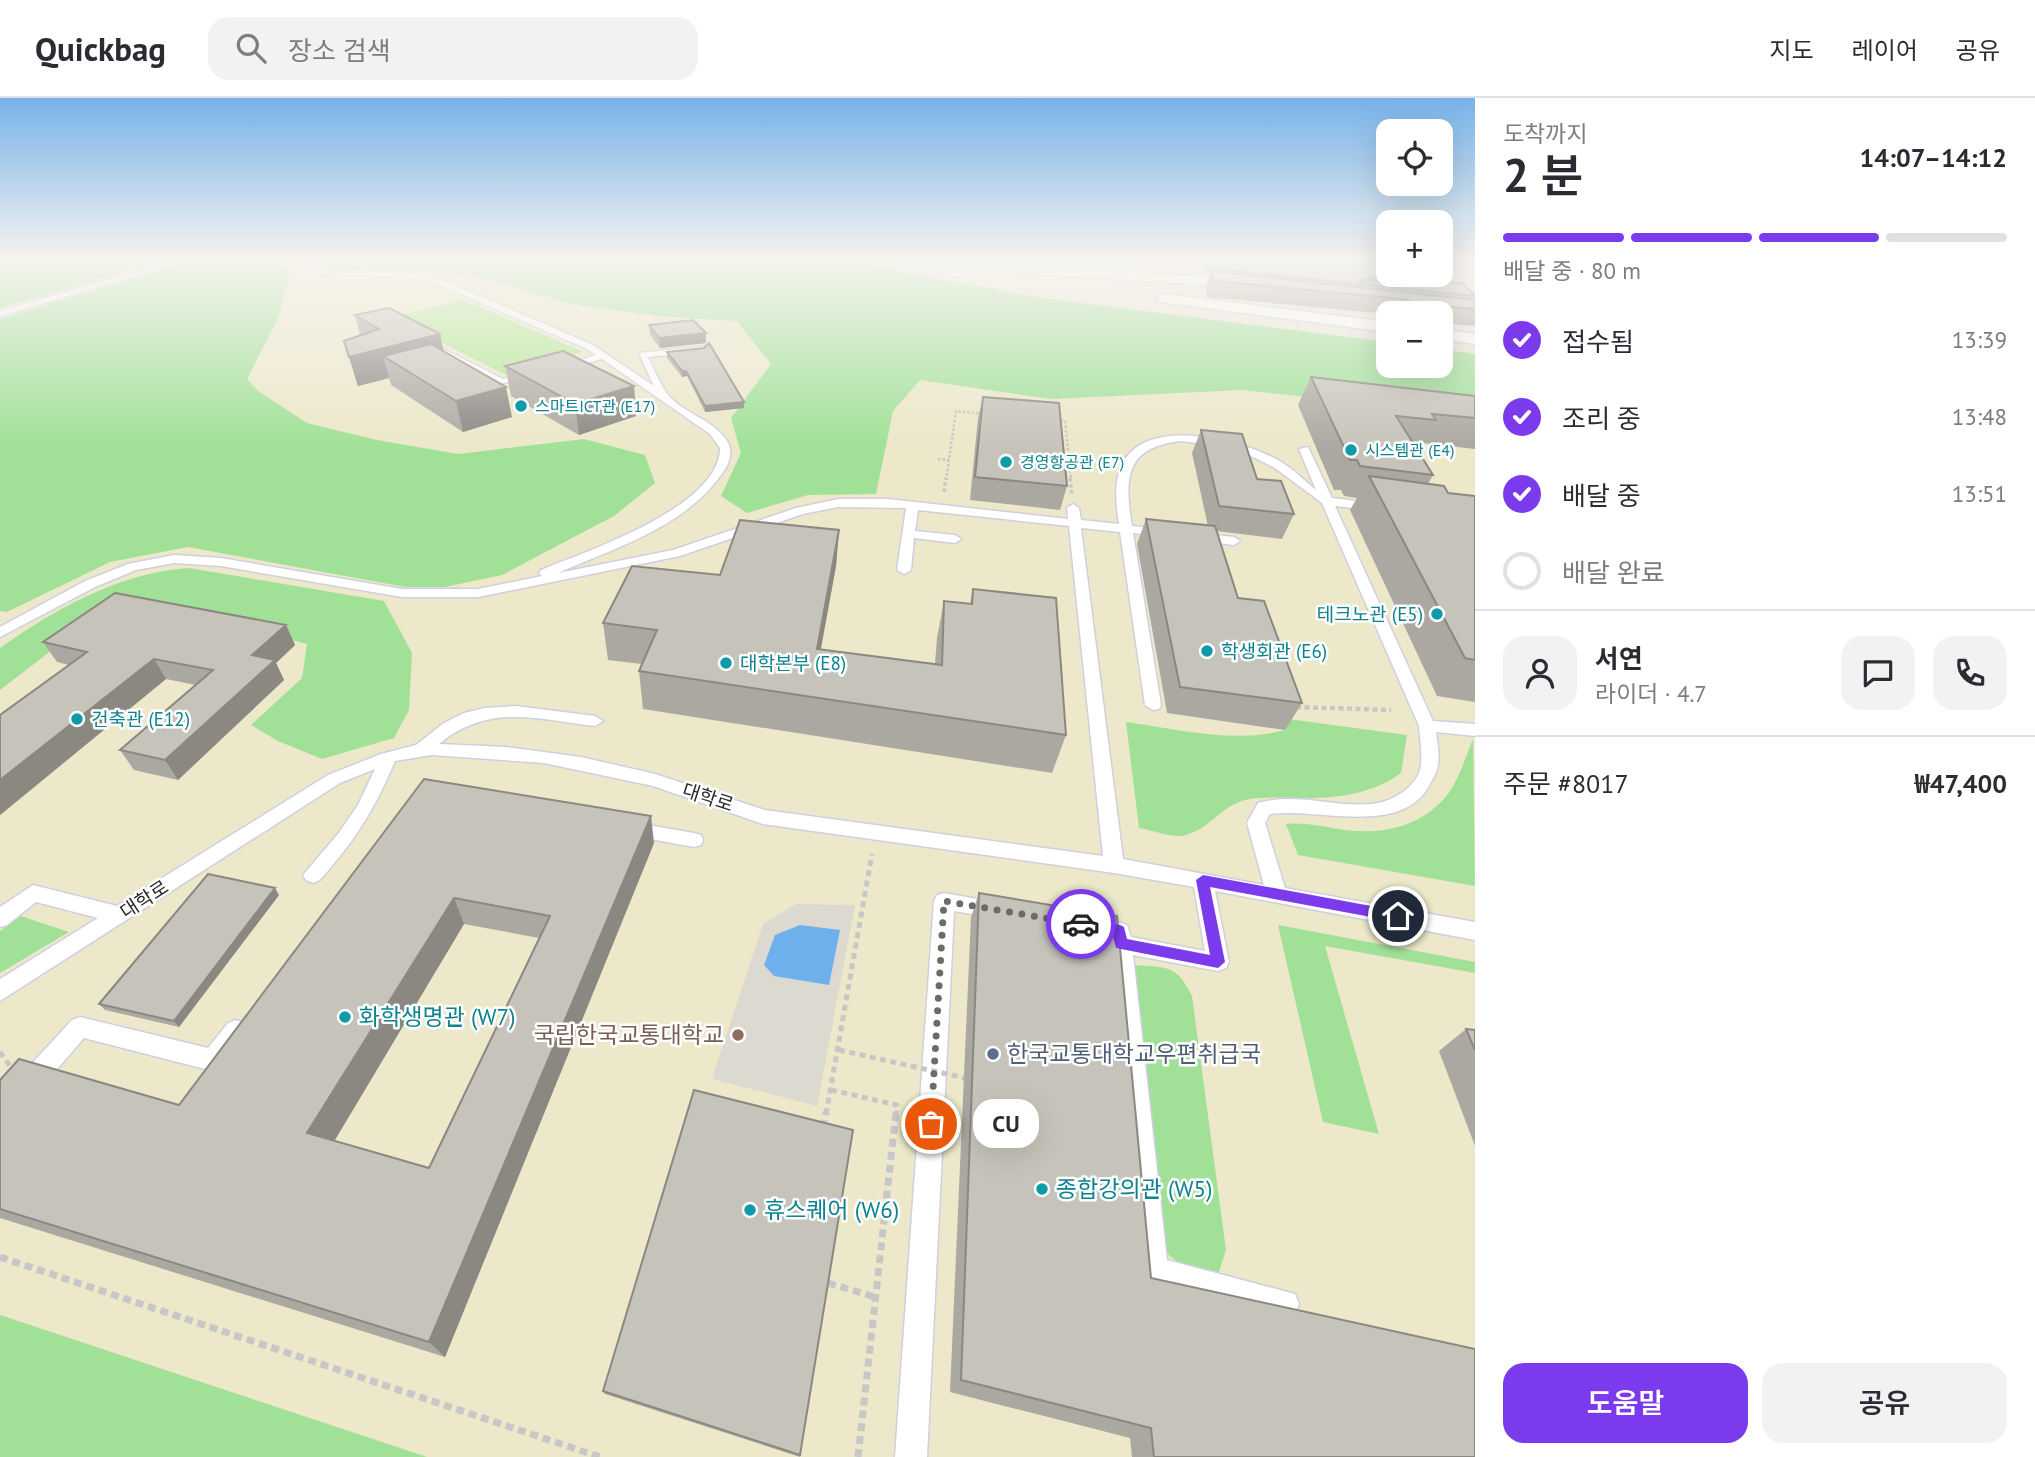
<!DOCTYPE html>
<html lang="ko">
<head>
<meta charset="utf-8">
<style>
  :root { --surface:#fff; --page:#f2f2f3; --text:#2b2b33; --muted:#7c7c81; --line:#e1e1e2; --accent:#7c3aed }
  body { margin:0; font-family:"PT Sans","Noto Sans KR",sans-serif; background:var(--page); color:var(--text); height:100vh; display:flex; flex-direction:column; font-size:26px; white-space:nowrap }
  * { box-sizing:border-box; margin:0 }
  p { font-size:23px; color:var(--muted) }
  .icon { flex:none; width:38px; height:38px; fill:none; stroke:currentColor; stroke-width:2; stroke-linecap:round; stroke-linejoin:round }
  .map { position:relative; flex:1; overflow:hidden }
  .panel { display:flex; flex-direction:column; background:var(--surface); width:560px }
  .panel>* { flex:none }
  .tools { position:absolute; left:1376px; top:21px; display:grid; gap:14px }
  .tools a { display:grid; place-items:center; width:77px; height:77px; border-radius:14px; background:var(--surface); box-shadow:0 7px 28px #0002; font-size:35px }
  .pin { position:absolute; display:grid; place-items:center; width:60px; height:60px; color:#fff; margin:-30px; border:4px solid #fff; border-radius:50%; box-shadow:0 2px 7px #0007 }
  .courier { position:absolute; display:grid; place-items:center; width:70px; height:70px; margin:-35px; border:5px solid #7c3aed; border-radius:50%; background:#fff; color:#222; box-shadow:0 2px 9px #0007 }
  .bubble { position:absolute; height:49px; border-radius:21px; background:var(--surface); box-shadow:0 7px 28px #0002; font-size:23px; font-weight:600; line-height:49px; text-align:center }
  .summary em { font-style:normal; font-weight:600 }
  .summary div { display:flex; flex-direction:column-reverse }
  .summary { display:flex; align-items:center; justify-content:space-between; height:119px; padding:0 28px }
  h1 { font-size:46px; font-weight:600; line-height:52px }
  .bar { display:grid; grid-template-columns:repeat(4,1fr); gap:10px 7px; align-content:center; height:84px; padding:0 28px }
  .bar i { height:9px; border-radius:5px; background:var(--line) }
  .bar .selected { background:var(--accent) }
  .bar p { grid-column:span 4 }
  .line { display:flex; align-items:center; gap:18px; padding:0 28px; border-top:2px solid var(--line) }
  .line div { flex:1 }
  .round { display:grid; place-items:center; flex:none; width:74px; height:74px; border-radius:21px; background:var(--page) }
  ol { padding:0 28px; list-style:none }
  li { display:flex; align-items:center; gap:21px; height:77px }
  li p { margin-inline-start:auto }
  li .icon { padding:7px; border-radius:50%; background:var(--accent); color:#fff; stroke-width:4 }
  li:last-child { color:var(--muted) }
  li i { width:38px; height:38px; border:4px solid var(--line); border-radius:50% }
  .button { display:flex; gap:14px; margin-top:auto; padding:14px 28px }
  .button a { flex:1; height:80px; border-radius:21px; background:var(--accent); color:#fff; font-size:28px; font-weight:600; line-height:80px; text-align:center }
  .button a+a { background:var(--page); color:var(--text) }
  header { display:flex; align-items:center; gap:42px; box-sizing:border-box; height:98px; padding:0 35px; background:var(--surface); border-bottom:2px solid var(--line) }
  header strong { font-size:33px }
  nav { display:flex; gap:38px; margin-inline-start:auto; font-size:24px }
  .search { width:490px; height:63px; background:var(--page); display:flex; align-items:center; gap:18px; box-sizing:border-box; padding:0 24px; border-radius:21px; color:var(--muted); font-size:26px }
  main { display:flex; flex:1; min-height:0 }
  .map>svg:first-child { display:block }
  .education { fill:#ece8c9 }
  .green { fill:#a0e197 }
  .pitch { fill:#b2e892 }
  .plaza { fill:#dbd9d0 }
  .water { fill:#6eb0ec }
  .lines { fill:none; stroke-linecap:round; stroke-linejoin:round }
  .service-casing { stroke:#d0cfe1; stroke-width:3 }
  .minor-casing { stroke:#d0cfe1; stroke-width:3 }
  .path-far4 { stroke:#c7c7c7; stroke-width:2.5; stroke-dasharray:2.5 2; stroke-linecap:butt }
  .path-far3 { stroke:#c7c7c7; stroke-width:3.5; stroke-dasharray:3.5 2.5; stroke-linecap:butt }
  .path-far2 { stroke:#c7c7c7; stroke-width:4.5; stroke-dasharray:5 3.5; stroke-linecap:butt }
  .path-far1 { stroke:#c7c7c7; stroke-width:5; stroke-dasharray:6 4.5; stroke-linecap:butt }
  .path { stroke:#c7c7c7; stroke-width:7; stroke-dasharray:8 5; stroke-linecap:butt }
  .service { fill:#fff; fill-rule:evenodd }
  .minor { fill:#fff; fill-rule:evenodd }
  .path-bridge { stroke:#c7c7c7; stroke-width:5; stroke-dasharray:6 4.5; stroke-linecap:butt }
  .wall { fill:#aaa8a0; fill-rule:evenodd }
  .shaded-wall { fill:#8b8882 }
  .building { fill:#c6c3ba; stroke:#8b8882; stroke-width:2; fill-rule:evenodd }
  .route { fill:#7c3aed }
  .done { stroke:#6c6b66; stroke-width:7; stroke-dasharray:0 12.6 }
  .culture-dot { fill:#0f9aa8; stroke:#fff; stroke-width:2.5 }
  .education-dot { fill:#8d6e63; stroke:#fff; stroke-width:2.5 }
  .service-dot { fill:#5c6f8a; stroke:#fff; stroke-width:2.5 }
  .labels { text-anchor:middle; stroke-width:5; stroke-linejoin:round; paint-order:stroke }
  .far-culture-label { font-size:16px; fill:#0d838f; stroke:#fff; text-anchor:start }
  .culture-label { font-size:19px; fill:#0d838f; stroke:#fff; text-anchor:start }
  .street-label { font-size:19px; fill:#282828; stroke:#fff }
  .near-culture-label { font-size:23px; fill:#0d838f; stroke:#fff; text-anchor:start }
  .near-education-label { font-size:23px; fill:#785e54; stroke:#fff; text-anchor:end }
  .near-service-label { font-size:23px; fill:#4e5e75; stroke:#fff; text-anchor:start }
</style>
</head>
<body>
<header>
<strong>Quickbag</strong>
<div class="search"><svg class="icon" aria-label="search" viewBox="0 0 24 24"><circle cx="10" cy="10" r="6"/><path d="M15 15l6 6"/></svg>장소 검색</div>
<nav><a>지도</a><a>레이어</a><a>공유</a></nav>
</header>
<main>
<div class="map">
<svg width="1475" height="1359" viewBox="0 0 1475 1359">
  <rect width="100%" height="100%" fill="#eae7da"/>
  <path class="education" d="M173,160h47l-49,9 -171,52v-11z
    M264,160h45l14,8 36,5h68l72,11 167,35 71,4 136,52 177,26 192,-9 233,25v1042h-1475v-846l8,1 102,-50 78,-15 217,40h40l57,-12 82,-136 -126,15 -81,-14 -71,-17 -48,-32 -11,-12 31,-61 14,-46 -14,-10z"/>
  <path class="green" d="M13,160h160l-173,50v-46z
    M220,160h46l25,12 -13,48 -31,61 11,12 49,32 70,17 81,14 126,-15 61,16 10,28 -41,33 -112,59 -57,12h-40l-217,-40 -78,15 -103,50 -7,-1v-292l171,-52z
    M309,160h516l217,40 346,44v24h52v-17l35,5v61l-233,-25 -192,9 -130,-19 -27,31 -17,83 -68,1 -61,18 -26,-17 20,-43 -10,-35 40,-54 -34,-43 -71,-4 -95,-13 -72,-22 -72,-11 -88,-1 -16,-4z
    M189,470l195,33 28,52 -3,57 -15,28 -72,21 -44,-18 -27,-16 51,-47 5,-34 -80,-21 -167,21 -60,46v-42c55,-39 121,-76 189,-80z
    M1281,620l126,17 -6,38c-23,18 -56,24 -86,25 -23,1 -47,-3 -70,2 -25,7 -33,27 -59,35 -12,4 -34,-5 -47,-7l-13,-106c51,7 109,22 159,8z
    M1473,641l2,147 -177,-31 -12,-31c21,-2 38,3 59,6 39,5 78,-4 103,-36 11,-15 18,-38 25,-55z
    M21,818l48,16 -69,41v-42z
    M1278,827l197,37v11l-150,-27 54,188 -56,-12z
    M1134,867c34,3 42,-1 58,31l34,254 -7,22 -41,-10 -20,-15z
    M0,1217l427,142h-427z"/>
  <path class="pitch" d="M464,202l119,52 -77,23 -115,-58z"/>
  <path class="plaza" d="M796,806l59,1 -38,201 -105,-27 51,-155z"/>
  <path class="water" d="M800,827l40,5 -11,55 -55,-9 -10,-11 11,-30z"/>
  <g class="lines">
    <defs>
      <path id="service" d="M184,160h12l-196,58v-5z
        M290,160h9l26,12 81,3 37,7 150,65 61,41 -15,-33 68,-7 -3,5 -56,6c6,12 12,27 20,38 16,19 45,24 59,46 7,11 2,24 -6,34 -38,53 -106,73 -163,98l115,-23 123,-42 42,-9h50l180,20 -1,-11 6,-4 6,4 2,12 38,4c-3,-20 -6,-44 5,-63 26,-45 118,-21 154,-1 14,8 26,20 38,30l-17,-41 9,-2 24,51 50,6v6l-4,1 -43,-5 98,215 42,3v12l-39,-4c1,10 4,22 2,32 0,7 -5,14 -8,20 -27,54 -113,23 -160,30l-5,9 20,65 190,34v18l-260,-49 14,71 -3,6 -8,3 -85,-16 34,305 128,34 4,10 -4,10 -10,4 -131,-33 -10,-4 -4,-10 -30,-333 -22,-5 -3,-6 3,-6c12,-4 27,0 39,4l4,12 74,14 -11,-64 -80,-14 -351,-49 -110,-38 -109,-23 -112,-8 -37,6c-21,50 -40,79 -75,119l-7,3 -7,-3 -3,-5 35,-41 20,-29 17,-36 -35,14 -340,218v-22l98,-61 -62,-16 -29,23 -7,2v-20l33,-22 84,21 211,-131 53,-21 35,-9 28,-22 20,-10 21,-5 31,-2 79,10 8,5 -8,5c-59,-7 -106,-23 -156,18l67,3 75,10 74,17 110,36 338,46 -34,-330 -151,-16 -3,21 40,4 6,4 -6,4 -41,-5 -3,32 -7,4 -7,-4 9,-62 -68,-1 -35,7 -123,42 -202,41h-76l-181,-31 -47,-3 -38,7 -41,17 -95,50v-10l85,-46 43,-17 46,-9 47,3 181,31h76l64,-13 -3,-3 2,-3c46,-19 179,-63 179,-122l-10,-14 -108,-75 -42,11 -5,-3 41,-12 -9,-6 -149,-65 -32,-7 -82,-3zM1181,343l39,5 35,12 20,10 47,35 97,223c1,12 3,26 2,38 -2,23 -30,39 -51,40 -37,3 -75,-12 -112,-1l-11,20 17,62 -141,-26 -42,-331 39,4 25,173 8,5 6,-1 2,-4 -28,-172 31,4 6,-4 -6,-4 -32,-3c-8,-48 -7,-79 49,-85z
        M443,251l60,30 26,-7 5,3 -35,9 -59,-30 -1,-2z
        M1196,435l38,4 6,4 -6,4 -42,-5v-6z
        M630,724l64,11 7,2 2,5 -2,5 -7,2 -71,-13 -2,-5 2,-5z
        M944,795l51,9 7,2 3,6 -3,6 -7,2 -41,-7 -27,546h-32l39,-556 3,-6z
        M80,919l128,31 20,-25 8,-3 8,3 3,7 -26,38 -8,3 -129,-33 -75,87 -9,3v-30l72,-78z"/>
      <path id="minor" d="M877,160h29l25,6 10,-6h23l35,6 257,16 7,4 -7,4 -257,-16 -49,-8 -4,3 15,3 2,3 -7,4z
        M1165,196l223,28v10l-228,-30 -3,-3 3,-3z
        M1440,231l35,5v10l-35,-5z"/>
    </defs>
    <use href="#service" class="service-casing"/>
    <use href="#minor" class="minor-casing"/>
    <path class="path-far4" d="M1056,322l9,1 6,59
      M938,361l11,1
      M946,382l10,-69 29,3"/>
    <path class="path-far3" d="M1070,380l2,16
      M944,394l2,-14"/>
    <path class="path-far2" d="M1296,609l95,3"/>
    <path class="path-far1" d="M0,954l10,14
      M831,992l66,15 -1,9
      M826,1016l46,-260"/>
    <path class="path" d="M823,1030l3,-16
      M0,1159l600,200
      M828,1185l47,14
      M858,1359l38,-345"/>
    <use href="#service" class="service"/>
    <use href="#minor" class="minor"/>
    <path class="path-bridge" d="M839,952l126,28"/>
  </g>
  <path class="wall" d="M1202,160h186l-19,24 106,14 -1,4h1v26l-35,-3v-10l-52,1 -181,-17 -1,-11 4,-13 -6,-1z
    M355,217l89,36 68,66 -49,15 -72,-47 -2,-7 -31,8 -14,-45 16,-6z
    M649,227l57,18 -46,5 -10,-13z
    M667,254l77,50v6l-39,4 -18,-36 -5,1 -15,-19z
    M505,268l129,20 2,30 -57,19 -68,-39z
    M1311,279l164,19v53l-52,-6 -4,5h-2l16,27 -5,9 20,9 27,3v206l-38,-6 -87,-186 7,-12 -13,-2 -3,-6h-7l-36,-85z
    M983,299l84,89 -7,24 -90,-10 8,-82z
    M1201,332l56,49 37,35 -12,25 -66,-8 22,67 64,105 -17,27 -118,-17 -30,-169 9,-25 62,7 -16,-73z
    M839,432l-3,36 -16,84 115,14 2,-26 7,-37 26,3 3,-15 93,146 -14,38 -409,-64 -4,-38 3,-7 -34,-4 -5,-37 117,-48z
    M286,527l9,20 -19,18 8,17 -106,100 -44,-10 -14,-20 76,-65 -30,-6 -166,136v-100l69,-50 -12,-3 -14,-20z
    M424,681l230,64 -209,514 -445,-139v-138l179,25zM464,826l75,14 -110,230 -95,-27z
    M979,795l172,385 324,179h-343l-2,-19 -180,-46 21,-475z
    M279,797l-100,132 -74,-17 -6,-6z
    M1466,931l9,1v116l-36,-95z
    M603,1293l197,64v2l-195,-63z"/>
  <path class="shaded-wall" d="M1388,174v3h2l-29,9 -3,-3z
    M706,235v10l-46,5 -1,-10z
    M440,236l6,28 -63,-6 6,22 -31,8 -9,-29z
    M682,273h4l1,5 -5,1z
    M634,288l2,30 -57,19 -4,-31z
    M506,289l6,30 -49,15 -7,-31z
    M744,304v6l-39,4v-6z
    M839,432l-3,36 -22,121 3,-38z
    M286,527l9,20 -19,18 8,17 -106,100 -13,-20 87,-105z
    M154,561l12,20 -166,136v-35z
    M651,718l3,27 -209,514 -16,-15z
    M275,790l4,7 -100,132 -5,-6z
    M454,800l10,26 -138,231 -19,-22z"/>
  <path class="building" d="M1204,160h184v14l-30,9 104,2 13,13 -269,-28z
    M1211,173l264,29v9l-55,-5 -17,-5 -190,-18z
    M389,210l51,26 -91,23 -5,-16 35,-12 -24,-14z
    M693,222l13,13 -47,5 -10,-13z
    M709,245l35,59 -39,4 -19,-35h-4l-15,-19 37,-4z
    M431,246l75,43 -50,14 -73,-45z
    M563,253l71,35 -59,18 -70,-38z
    M1311,279l164,19v22l-43,-4 4,6 -40,-4 37,59 -73,-9 -3,-6h-7z
    M983,299l76,6 8,83 -92,-9z
    M1201,332l41,4 15,45 24,2 13,33 -75,-8z
    M1369,378l75,10 4,7 27,3v164l-10,-2z
    M1146,421l69,7 23,72 26,3 38,102 -122,-16z
    M740,422l99,10 -22,119 125,16 2,-64 28,3 1,-15 83,9 10,137 -427,-64 18,-41 -54,-7 29,-57 88,9z
    M115,495l171,32 -34,30 23,5 -110,100 -45,-10 93,-80 -59,-11 -154,121v-65l87,-63 -44,-10z
    M424,681l227,37 -222,526 -429,-133v-129l19,-21 160,46zM454,800l96,18 -121,252 -122,-35z
    M208,776l67,14 -101,133 -75,-17z
    M979,795l138,23 34,362 324,71v108h-321l-3,-29 -190,-48z
    M1466,931l9,1v20z
    M694,992l159,40 -53,325 -197,-64z"/>
  <linearGradient id="sky" x2="0" y2="1"><stop stop-color="#77b2ea"/><stop offset="0.46" stop-color="#f6f4ee"/><stop offset="1" stop-color="#f6f4ee" stop-opacity="0"/></linearGradient>
  <rect width="1475" height="351" fill="url(#sky)"/>
  <path class="route" d="M1203,777l195,36 7,5 -7,6 -188,-35 15,75 -7,6 -97,-19 -5,-1 -3,-12 -32,-6 -7,-6 7,-5 39,6 4,2 3,12 83,16 -14,-75z"/>
  <g class="lines">
    <path class="done" d="M931,1026l13,-223 137,23"/>
  </g>
  <g class="culture-dot">
    <circle cx="521" cy="308" r="7"/>
    <circle cx="1351" cy="352" r="7"/>
    <circle cx="1006" cy="364" r="7"/>
    <circle cx="1437" cy="516" r="7"/>
    <circle cx="1207" cy="553" r="7"/>
    <circle cx="726" cy="565" r="7"/>
    <circle cx="77" cy="621" r="7"/>
    <circle cx="345" cy="919" r="7"/>
    <circle cx="1042" cy="1091" r="7"/>
    <circle cx="750" cy="1112" r="7"/>
  </g>
  <circle class="education-dot" cx="738" cy="937" r="7"/>
  <circle class="service-dot" cx="993" cy="956" r="7"/>
  <g class="labels">
    <g class="far-culture-label">
      <text x="535" y="314">스마트ICT관 (E17)</text>
      <text x="1365" y="358">시스템관 (E4)</text>
      <text x="1020" y="370">경영항공관 (E7)</text>
    </g>
    <g class="culture-label">
      <text x="1423" y="523" text-anchor="end">테크노관 (E5)</text>
      <text x="1221" y="560">학생회관 (E6)</text>
      <text x="740" y="572">대학본부 (E8)</text>
      <text x="91" y="628">건축관 (E12)</text>
    </g>
    <g class="street-label">
      <text transform="translate(708 699) rotate(18)" y="7">대학로</text>
      <text transform="translate(144 801) rotate(-33)" y="7">대학로</text>
    </g>
    <g class="near-culture-label">
      <text x="359" y="927">화학생명관 (W7)</text>
      <text x="1056" y="1099">종합강의관 (W5)</text>
      <text x="764" y="1120">휴스퀘어 (W6)</text>
    </g>
    <g class="near-education-label">
      <text x="724" y="945">국립한국교통대학교</text>
    </g>
    <g class="near-service-label">
      <text x="1007" y="964">한국교통대학교우편취급국</text>
    </g>
  </g>
</svg>
<div class="tools">
<a><svg class="icon" aria-label="locate" viewBox="0 0 24 24"><circle cx="12" cy="12" r="6"/><path d="M12 2v4M12 18v4M2 12h4M18 12h4"/></svg></a>
<a>+</a>
<a>−</a>
</div>
<div class="pin" style="left:931px;top:1026px;background:#ea580c"><svg class="icon" aria-label="bag" viewBox="0 0 24 24"><path d="M5 8h14l-1 12H6zM9 8a3 3 0 0 1 6 0"/></svg></div>
<div class="pin" style="left:1398px;top:818px;background:#1f2937"><svg class="icon" aria-label="home" viewBox="0 0 24 24"><path d="M3 11l9-7 9 7M6 9v11h12V9"/></svg></div>
<div class="courier" style="left:1081px;top:826px"><svg class="icon" aria-label="car" viewBox="0 0 24 24"><path d="M5 17H2v-5l4-1 3-4h7l3 4 3 1v5h-3M9 17h6M6 11h13"/><circle cx="7" cy="17" r="2"/><circle cx="17" cy="17" r="2"/></svg></div>
<div class="bubble" style="left:973px;top:1001px;width:66px">CU</div>
</div>
<section class="panel">
<div class="summary"><div><h1>2 분</h1><p>도착까지</p></div><em>14:07–14:12</em></div>
<div class="bar"><i class="selected"></i><i class="selected"></i><i class="selected"></i><i></i><p>배달 중 · 80 m</p></div>
<ol>
<li><svg class="icon" aria-label="check" viewBox="0 0 24 24"><path d="M5 12l5 5 9-10"/></svg>접수됨<p>13:39</p></li>
<li><svg class="icon" aria-label="check" viewBox="0 0 24 24"><path d="M5 12l5 5 9-10"/></svg>조리 중<p>13:48</p></li>
<li><svg class="icon" aria-label="check" viewBox="0 0 24 24"><path d="M5 12l5 5 9-10"/></svg>배달 중<p>13:51</p></li>
<li><i></i>배달 완료</li>
</ol>
<div class="line" style="height:126px"><a class="round"><svg class="icon" aria-label="person" viewBox="0 0 24 24"><circle cx="12" cy="8" r="4"/><path d="M4 21q1-7 8-7t8 7"/></svg></a><div><b>서연</b><p>라이더 · 4.7</p></div><a class="round"><svg class="icon" aria-label="chat" viewBox="0 0 24 24"><path d="M4 5h16v11H9l-5 4z"/></svg></a><a class="round"><svg class="icon" aria-label="phone" viewBox="0 0 24 24"><path d="M5 4h4l2 5-3 2q2 4 5 5l2-3 5 2v4C11 20 4 13 5 4z"/></svg></a></div>
<div class="line" style="height:91px"><div>주문 #8017</div><b>₩47,400</b></div>
<div class="button"><a>도움말</a><a>공유</a></div>
</section>
</main>
</body>
</html>
